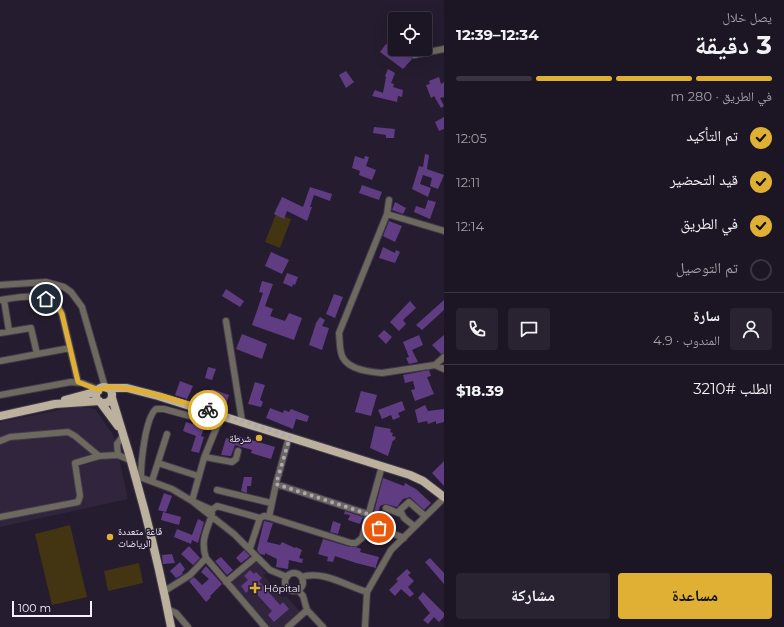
<!DOCTYPE html>
<html lang="ar">
<head>
<meta charset="utf-8">
<style>
  :root { --surface:#1c1523; --page:#292230; --text:#f1f3f6; --muted:#a09fa6; --line:#3a3441; --accent:#e0b034 }
  body { margin:0; font-family:Montserrat,"Noto Naskh Arabic",sans-serif; background:var(--page); color:var(--text); direction:rtl; height:100vh; display:flex; flex-direction:column; font-size:15px; white-space:nowrap }
  * { box-sizing:border-box; margin:0 }
  p { font-size:13px; color:var(--muted) }
  .icon { flex:none; width:22px; height:22px; fill:none; stroke:currentColor; stroke-width:2; stroke-linecap:round; stroke-linejoin:round }
  .map { position:relative; flex:1; overflow:hidden; direction:ltr }
  .sheet { display:flex; flex-direction:column; background:var(--surface); width:340px }
  .sheet>* { flex:none }
  .tools { position:absolute; left:388px; top:12px; display:grid; gap:8px }
  .tools a { display:grid; place-items:center; width:44px; height:44px; border-radius:4px; background:var(--surface); box-shadow:0 4px 16px #0002,0 0 0 1px var(--line); font-size:20px }
  .scale { position:absolute; left:12px; bottom:10px; width:80px; box-sizing:border-box; padding-left:4px; border:2px solid #f5f0fd; border-top:0; font-size:11px; line-height:14px; white-space:nowrap; color:#f5f0fd; -webkit-text-stroke:3px #251c2f; paint-order:stroke }
  .pin { position:absolute; display:grid; place-items:center; width:34px; height:34px; color:#fff; margin:-17px; border:2px solid #fff; border-radius:50%; box-shadow:0 1px 4px #0007 }
  .courier { position:absolute; display:grid; place-items:center; width:40px; height:40px; margin:-20px; border:3px solid #e0b034; border-radius:50%; background:#fff; color:#222; box-shadow:0 1px 5px #0007 }
  .head em { font-style:normal; font-weight:700 }
  .head div { display:flex; flex-direction:column-reverse }
  .head { display:flex; align-items:center; justify-content:space-between; height:68px; padding:0 12px }
  h1 { font-size:26px; font-weight:700; line-height:30px }
  .bar { display:grid; grid-template-columns:repeat(4,1fr); gap:6px 4px; align-content:center; height:48px; padding:0 12px }
  .bar i { height:5px; border-radius:3px; background:var(--line) }
  .bar .current { background:var(--accent) }
  .bar p { grid-column:span 4 }
  .line { display:flex; align-items:center; gap:10px; padding:0 12px; border-top:1px solid var(--line) }
  .line div { flex:1 }
  .round { display:grid; place-items:center; flex:none; width:42px; height:42px; border-radius:4px; background:var(--page) }
  ol { padding:0 12px; list-style:none }
  li { display:flex; align-items:center; gap:12px; height:44px }
  li p { margin-inline-start:auto }
  li .icon { padding:4px; border-radius:50%; background:var(--accent); color:#111; stroke-width:4 }
  li:last-child { color:var(--muted) }
  li i { width:22px; height:22px; border:2px solid var(--line); border-radius:50% }
  .cta { display:flex; gap:8px; margin-top:auto; padding:8px 12px }
  .cta a { flex:1; height:46px; border-radius:4px; background:var(--accent); color:#111; font-size:16px; font-weight:700; line-height:46px; text-align:center }
  .cta a+a { background:var(--page); color:var(--text) }
  main { display:flex; flex:1; min-height:0 }
  .map>svg:first-child { display:block }
  .built { fill:#30253d }
  .green { fill:#433512 }
  .building { fill:#603d83 }
  .lines { fill:none; stroke-linecap:round; stroke-linejoin:round }
  .minor-casing { stroke:#423a4c; stroke-width:8 }
  .major-casing { stroke:#423a4c; stroke-width:10 }
  .minor { stroke:#6d695f; stroke-width:6 }
  .major { stroke:#bbb19d; stroke-width:8 }
  .done { stroke:#aca6b5; stroke-width:4; stroke-dasharray:0 7.2 }
  .route { stroke:#e0b034; stroke-width:5 }
  .poi-dot { fill:#e0b034; stroke:#251c2f; stroke-width:1.5 }
  .labels { text-anchor:middle; stroke-width:3; stroke-linejoin:round; paint-order:stroke }
  .poi-label { font-size:10px; fill:#f5f0fd; stroke:#251c2f; text-anchor:start }
</style>
</head>
<body>
<main>
<section class="sheet">
<div class="head"><div><h1>3 دقيقة</h1><p>يصل خلال</p></div><em>12:34–12:39</em></div>
<div class="bar"><i class="current"></i><i class="current"></i><i class="current"></i><i></i><p>في الطريق · 280 m</p></div>
<ol>
<li><svg class="icon" aria-label="check" viewBox="0 0 24 24"><path d="M5 12l5 5 9-10"/></svg>تم التأكيد<p>12:05</p></li>
<li><svg class="icon" aria-label="check" viewBox="0 0 24 24"><path d="M5 12l5 5 9-10"/></svg>قيد التحضير<p>12:11</p></li>
<li><svg class="icon" aria-label="check" viewBox="0 0 24 24"><path d="M5 12l5 5 9-10"/></svg>في الطريق<p>12:14</p></li>
<li><i></i>تم التوصيل</li>
</ol>
<div class="line" style="height:72px"><a class="round"><svg class="icon" aria-label="person" viewBox="0 0 24 24"><circle cx="12" cy="8" r="4"/><path d="M4 21q1-7 8-7t8 7"/></svg></a><div><b>سارة</b><p>المندوب · 4.9</p></div><a class="round"><svg class="icon" aria-label="chat" viewBox="0 0 24 24"><path d="M4 5h16v11H9l-5 4z"/></svg></a><a class="round"><svg class="icon" aria-label="phone" viewBox="0 0 24 24"><path d="M5 4h4l2 5-3 2q2 4 5 5l2-3 5 2v4C11 20 4 13 5 4z"/></svg></a></div>
<div class="line" style="height:52px"><div>الطلب #3210</div><b>$18.39</b></div>
<div class="cta"><a>مساعدة</a><a>مشاركة</a></div>
</section>
<div class="map">
<svg width="444" height="627" viewBox="0 0 444 627">
  <rect width="100%" height="100%" fill="#251c2f"/>
  <path class="built" d="M79,406l16,3 19,27 14,63 -128,28v-105z
    M255,560l11,13 -2,3 19,22 3,-2 14,16 -17,15h-14l-39,-45z"/>
  <path class="green" d="M276,214l15,5 -11,29 -15,-6z
    M70,525l17,72 -35,8 -17,-71z
    M139,563l4,20 -35,8 -4,-20z"/>
  <path class="building" d="M386,44l7,5h10l7,6 2,4 -9,10 -23,-17z
    M388,69l7,4 -4,10 3,1 -1,3 10,3 -1,7 -4,-1 -1,6 -25,-6 3,-6 8,3 3,-16 -1,-1z
    M346,71l8,11 -8,6 -7,-13z
    M439,77l2,7 3,-2v15l-4,1 4,8 -3,2 -7,-12 -3,2 -5,-13 4,-1 -1,-3z
    M444,117v12l-5,2 -4,-9z
    M374,127l21,2 -1,9h-8v-3l-13,-2z
    M425,154l4,1 -2,14 17,6 -6,14 -8,-3 2,-8 -9,-3 -3,9 11,4 -3,9 -16,-8 7,-23 4,1z
    M355,156l9,3 1,-3 4,1 -3,9 10,4 -4,10 -13,-5 1,-4 -8,-3z
    M362,185l20,7 -3,8 -20,-7z
    M310,187l22,7 -2,7 -16,-6 -4,12h2l-5,14 -20,-10 -3,8 -10,-5 8,-17 21,10z
    M428,200l8,2 -6,17 -16,-7 2,-6 9,3z
    M395,202l11,6 -3,6 -11,-4z
    M389,221l13,5 -7,16 -12,-6z
    M383,247l12,6 1,-3 4,2 -5,11 -16,-5z
    M271,252l18,8 -7,14 -17,-8z
    M287,273l11,4 -3,8 -2,-1 -1,3 -9,-4z
    M262,281l11,3 -8,22 8,3 -3,7 15,5 4,-8 13,5 -8,22 -42,-15 11,-32 -4,-1z
    M226,289l18,12 -4,6 -18,-11z
    M334,294l9,3 -8,21 -9,-4z
    M444,300v10l-22,20 -6,-5z
    M410,301l6,7 -13,12 3,4 -7,7 -9,-9z
    M320,317l5,3 -3,6 7,2 -7,22 -13,-5 7,-22z
    M384,330l8,7 -6,7 -8,-8z
    M242,334l25,10 -5,15 -26,-10z
    M419,335l4,10 -11,5 6,12 -9,2 -3,-6 3,-1 -6,-15z
    M444,335v18l-3,1 -9,-9z
    M208,367l8,2 -4,11 -7,-2z
    M429,370l2,6 -4,1 7,17 -19,7 -4,-11 4,-1 -2,-8 -8,2 -2,-8z
    M180,381l13,5 -6,13 -12,-4z
    M255,382l10,3 -5,15 3,2 -2,5 -13,-3z
    M212,389l17,6 -5,15 -17,-6z
    M361,391l16,4 -6,21 -16,-4z
    M402,401l3,9 -7,3 2,4 -7,3 -2,-5 -9,4 -4,-9z
    M425,405l3,6 16,-2v13l-8,2v-3l-8,3 -1,-3 -9,2 -3,-13z
    M270,408l13,5 1,-3 5,2 2,-3 18,7 -2,6 -11,-3 -3,10 -27,-11z
    M186,422l18,6 -3,8 3,1 -5,16 -8,-2 5,-15 -13,-5z
    M375,426l16,3 -1,3 3,1 -1,3 4,1 -2,4 -1,-1 -5,16 -18,-8z
    M234,435l41,12 -4,12 -20,-6 1,-3 -17,-5 -4,11 -10,-1 5,-17 7,2z
    M444,461v25l-12,-13z
    M244,477h8l-1,9h-4v7l-6,-2z
    M383,478l21,8 1,-3 11,6 15,14 -7,7 -14,-13 -7,2 -6,8 -12,-3 -5,2 -2,7 -4,-1z
    M164,493l8,3 -6,16 -8,-2z
    M345,511l18,6 -3,7 -12,-4 2,-5 -6,-1z
    M163,512l18,5 -2,8 -18,-5z
    M198,519l6,3 -6,21 -6,-3 -1,4 -17,-7 3,-8 15,6z
    M264,521l9,2 -6,19 13,3 2,-3 13,6 1,-1 6,3 -3,8 4,1 -1,4 -13,-3 -1,9 -12,-2 1,-8 -12,-6v2l-5,-1 -3,-4z
    M333,521l8,3 -3,10 -8,-2z
    M323,539l27,8h6l5,2 -1,3 19,5 -3,9v2l-20,-5 -21,-7 -2,6 -6,-1 1,-4 -10,-3z
    M189,546l11,12 -7,7 -12,-11z
    M244,550l6,6 -9,7 -5,-5z
    M172,554l3,9 -12,1 -1,-9z
    M221,557l12,13 -6,5 -12,-14z
    M430,558l14,15v11l-19,-22z
    M180,562l5,7 -3,4 1,1 -7,4 -6,-7z
    M206,566l16,18 -12,12 1,1 -5,5 -17,-21 5,-4 8,8 7,-6 -8,-7z
    M407,569l4,4 -3,2 6,6 -6,6 6,7 -4,3 -9,-8 -6,7 -6,-6 9,-9 -2,-2z
    M250,570l4,4 2,-2 6,6 -3,3 21,24 3,-3 6,7 -15,13 -6,-7 4,-4 -21,-23 -5,5 -5,-7 7,-6 -4,-4z
    M423,592l21,21v4l-5,5 -5,-5 -6,7 -5,-4 7,-7 -12,-15z"/>
  <g class="lines">
    <defs>
      <path id="minor" d="M414,55l30,-6
        M389,200l-2,14 -48,119c1,8 0,18 4,25 7,12 27,14 39,15l53,-8 9,4
        M387,214l57,17
        M0,285l46,-3 18,5 7,5 11,15 23,80
        M0,300c21,-3 51,-11 62,14l16,68
        M4,300l5,31
        M226,321l16,100
        M0,333l31,-5 6,26
        M0,361l70,-13
        M435,365l9,-8
        M0,395l71,-13 11,1 17,7
        M222,414l-18,44 -12,43 20,9 5,-4 43,12
        M0,441l10,-4 58,-5 7,4 24,20 19,-1 14,6
        M118,455l-1,-11 6,-8
        M205,457l27,5 4,-3 2,-8
        M158,463l40,13
        M134,475l38,14 20,12 42,33 36,36 17,7
        M141,477c0,-14 4,-59 15,-68h8l55,15
        M152,481l15,-47
        M276,484l92,30
        M217,490l54,13
        M386,508l15,6
        M0,517l78,-15 2,-6 -5,-33 24,-7
        M269,517l82,26h5l6,-5 20,-72
        M366,523l38,15
        M414,526l-10,-8 -4,-8 9,-8 16,14
        M250,548l10,-30 4,-2 5,1 7,-33 13,-47
        M206,558l59,69
        M285 582a9 9 0 1 1 18 0a9 9 0 1 1-18 0Z
        M301,577c23,-7 45,9 66,15l24,-42 53,-52
        M226,582l30,-25
        M298,590l5,6 4,14 16,17
        M163,592l27,-17 16,-17c-6,-18 1,-27 6,-44
        M167,609l9,4 12,14
        M288,627l19,-17
        M365,627l2,-35"/>
      <path id="major" d="M96 395a8 8 0 1 1 16 0a8 8 0 1 1-16 0Z
        M107,388h20l31,8 252,79 13,6 21,16
        M112,398c24,75 44,152 59,229
        M65,400l33,-9
        M101,403l17,23
        M0,416l55,-12 44,-3"/>
    </defs>
    <use href="#minor" class="minor-casing"/>
    <use href="#major" class="major-casing"/>
    <use href="#minor" class="minor"/>
    <use href="#major" class="major"/>
  </g>
  <g class="lines">
    <path class="done" d="M208,410l82,27 -14,47 92,30 -2,9 13,5"/>
    <path class="route" d="M46,299l12,7 4,8 16,68 21,8c16,-11 89,14 109,20"/>
  </g>
  <g class="poi-dot">
    <circle cx="259" cy="438" r="4"/>
    <circle cx="110" cy="537" r="4"/>
    <path d="M253 582h4v4h4v4h-4v4h-4v-4h-4v-4h4z"/>
  </g>
  <g class="labels">
    <g class="poi-label">
      <text x="251" y="442" text-anchor="end">شرطة</text>
      <text x="118" y="535">قاعة متعددة<tspan x="118" dy="12">الرياضات</tspan></text>
      <text x="264" y="592">Hôpital</text>
    </g>
  </g>
</svg>
<div class="tools">
<a><svg class="icon" aria-label="locate" viewBox="0 0 24 24"><circle cx="12" cy="12" r="6"/><path d="M12 2v4M12 18v4M2 12h4M18 12h4"/></svg></a>
</div>
<div class="scale">100 m</div>
<div class="pin" style="left:379px;top:528px;background:#ea580c"><svg class="icon" aria-label="bag" viewBox="0 0 24 24"><path d="M5 8h14l-1 12H6zM9 8a3 3 0 0 1 6 0"/></svg></div>
<div class="pin" style="left:46px;top:299px;background:#1f2937"><svg class="icon" aria-label="home" viewBox="0 0 24 24"><path d="M3 11l9-7 9 7M6 9v11h12V9"/></svg></div>
<div class="courier" style="left:208px;top:410px"><svg class="icon" aria-label="bike" viewBox="0 0 24 24"><circle cx="6" cy="16" r="4"/><circle cx="18" cy="16" r="4"/><path d="M6 16l4-8h5l3 8M10 8l3 8H6M13 5h3"/></svg></div>
</div>
</main>
</body>
</html>
